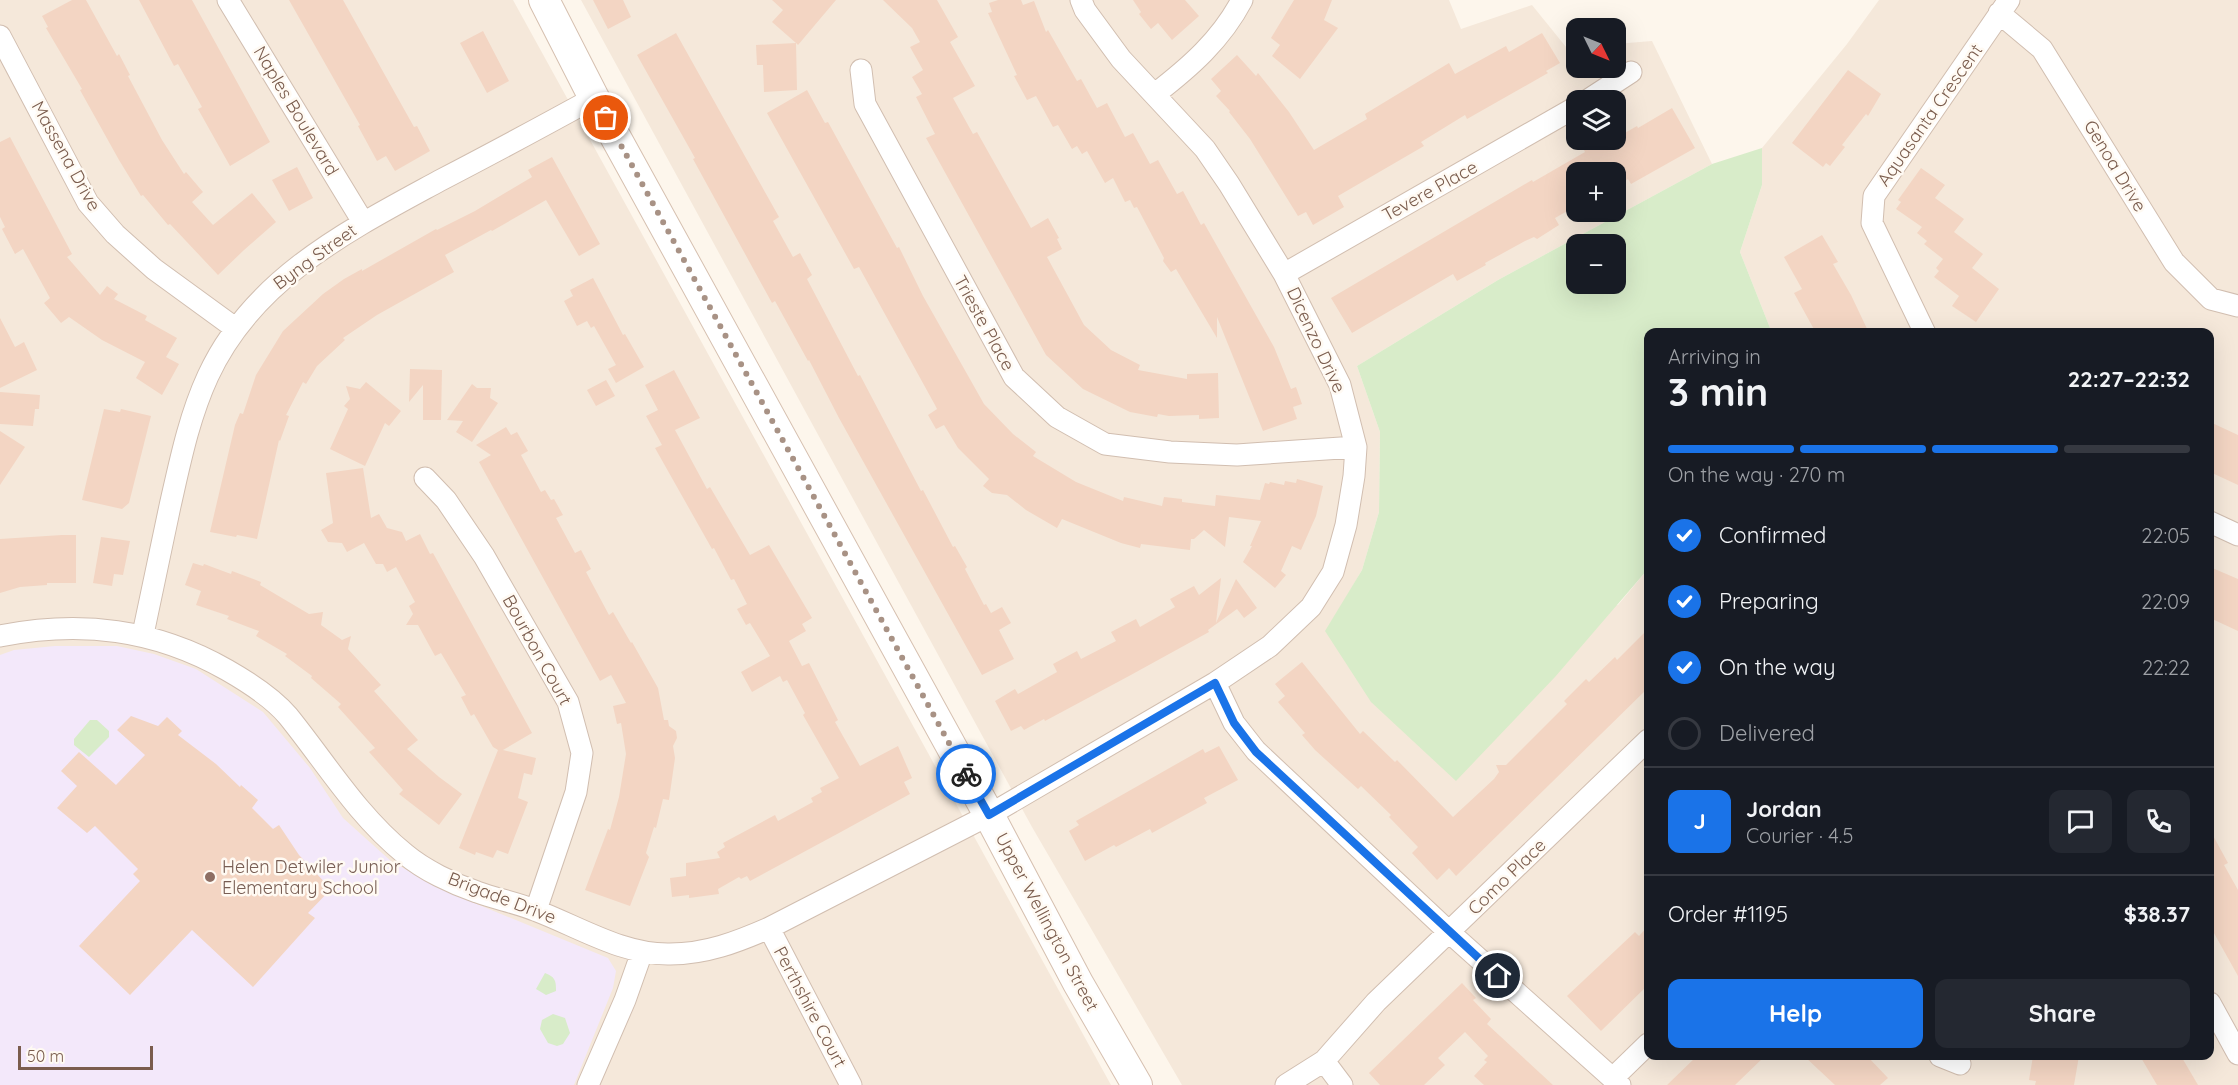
<!DOCTYPE html>
<html lang="en">
<head>
<meta charset="utf-8">
<style>
  :root { --surface:#171b24; --page:#242831; --text:#f1f3f6; --muted:#9ea1a6; --line:#363941; --accent:#1a73e8 }
  body { margin:0; font-family:Quicksand,sans-serif; background:var(--page); color:var(--text); height:100vh; display:flex; flex-direction:column; font-size:22px; white-space:nowrap }
  * { box-sizing:border-box; margin:0 }
  p { font-size:20px; color:var(--muted) }
  .icon { flex:none; width:33px; height:33px; fill:none; stroke:currentColor; stroke-width:2; stroke-linecap:round; stroke-linejoin:round }
  .map { position:relative; flex:1; overflow:hidden }
  .details { position:absolute; left:1644px; top:328px; width:570px; height:732px; display:flex; flex-direction:column; background:var(--surface); border-radius:12px; box-shadow:0 6px 24px #0002 }
  .details>* { flex:none }
  .needle { width:39px; rotate:133deg }
  .tools { position:absolute; left:1566px; top:18px; display:grid; gap:12px }
  .tools a { display:grid; place-items:center; width:60px; height:60px; border-radius:12px; background:var(--surface); box-shadow:0 6px 24px #0002; font-size:30px }
  .scale { position:absolute; left:18px; bottom:15px; width:135px; box-sizing:border-box; padding-left:6px; border:3px solid #7a5c4d; border-top:0; font-size:16px; line-height:21px; white-space:nowrap; color:#7a5c4d; -webkit-text-stroke:4px #fffaf3; paint-order:stroke }
  .pin { position:absolute; display:grid; place-items:center; width:51px; height:51px; color:#fff; margin:-26px; border:3px solid #fff; border-radius:50%; box-shadow:0 2px 6px #0007 }
  .courier { position:absolute; display:grid; place-items:center; width:60px; height:60px; margin:-30px; border:4px solid #1a73e8; border-radius:50%; background:#fff; color:#222; box-shadow:0 2px 8px #0007 }
  .headline em { font-style:normal; font-weight:700 }
  .headline div { display:flex; flex-direction:column-reverse }
  .headline { display:flex; align-items:center; justify-content:space-between; height:102px; padding:0 24px }
  h1 { font-size:39px; font-weight:700; line-height:45px }
  .bar { display:grid; grid-template-columns:repeat(4,1fr); gap:9px 6px; align-content:center; height:72px; padding:0 24px }
  .bar i { height:8px; border-radius:4px; background:var(--line) }
  .bar .active { background:var(--accent) }
  .bar p { grid-column:span 4 }
  .line { display:flex; align-items:center; gap:15px; padding:0 24px; border-top:2px solid var(--line) }
  .line div { flex:1 }
  .round { display:grid; place-items:center; flex:none; width:63px; height:63px; border-radius:12px; background:var(--page) }
  ol { padding:0 24px; list-style:none }
  li { display:flex; align-items:center; gap:18px; height:66px }
  li p { margin-inline-start:auto }
  li .icon { padding:6px; border-radius:50%; background:var(--accent); color:#fff; stroke-width:4 }
  li:last-child { color:var(--muted) }
  li i { width:33px; height:33px; border:3px solid var(--line); border-radius:50% }
  .cta { display:flex; gap:12px; margin-top:auto; padding:12px 24px }
  .cta a { flex:1; height:69px; border-radius:12px; background:var(--accent); color:#fff; font-size:24px; font-weight:700; line-height:69px; text-align:center }
  .cta a+a { background:var(--page); color:var(--text) }
  .map>svg:first-child { display:block }
  .residential { fill:#f5e8da; fill-rule:evenodd }
  .education { fill:#f3e8fa }
  .green { fill:#d8ecc9; fill-rule:evenodd }
  .building { fill:#f3d5c3 }
  .lines { fill:none; stroke-linecap:round; stroke-linejoin:round }
  .street-casing { stroke:#d1beb0; stroke-width:23 }
  .secondary-casing { stroke:#d6c0b0; stroke-width:32 }
  .street { stroke:#fff; stroke-width:21 }
  .secondary { stroke:#fff; stroke-width:30 }
  .done { stroke:#a89285; stroke-width:6; stroke-dasharray:0 10.8 }
  .route { stroke:#1a73e8; stroke-width:8 }
  .education-dot { fill:#8d6e63; stroke:#fffaf3; stroke-width:2 }
  .labels { text-anchor:middle; stroke-width:5; stroke-linejoin:round; paint-order:stroke }
  .street-label { font-size:18px; fill:#7a5c4d; stroke:#fffaf3 }
  .education-label { font-size:18px; fill:#785e54; stroke:#fffaf3; text-anchor:start }
</style>
</head>
<body>
<div class="map">
<svg width="2238" height="1085" viewBox="0 0 2238 1085">
  <rect width="100%" height="100%" fill="#fdf6ec"/>
  <path class="residential" d="M0,0h513l598,1085h-1111z
    M581,0h868l12,29 71,-24 34,42h10v21h40v-24l36,-3 60,123 -214,116 -141,86 23,66 -1,80 -17,58 -36,62 292,-27 30,-36v487h562v-723h-438l-32,-81 22,-67v-37l85,-104 32,-44h359v1085h-1056l-150,-258zM1576,100h40v40h-40zM1576,172h40v40h-40z"/>
  <path class="education" d="M55,646h62l37,8 42,15 67,43 47,56 33,50 49,44 58,31 158,65 8,13 -3,17 -39,97h-574v-430l14,-5z"/>
  <path class="green" d="M1762,148v37l-22,67 32,81h-124v236l-93,108 -99,104 -85,-79 -46,-71 37,-61 17,-58 1,-80 -23,-66 141,-86 214,-116zM1576,244h40v40h-40z
    M90,720h7l12,11v6l-20,20 -15,-12v-6z
    M545,973c10,4 11,7 11,18l-10,4 -10,-6z
    M553,1014l12,4 5,15 -7,11 -6,2 -9,-3 -8,-14 2,-9z"/>
  <path class="building" d="M72,0h14l31,56 2,-2 11,21 -2,1 34,64 22,34 2,-2 17,20 -11,10 21,23 39,-32 24,29 -32,28 -26,25 -48,-51 -2,1 -25,-30 -2,1 -22,-36 -39,-70 2,-1 -36,-61 2,-1 -6,-11z
    M139,0h53l78,142 -40,24 -32,-57 4,-2 -24,-43 -4,2z
    M289,0h54l71,127 3,-1 13,25 -35,20 -9,-15 -9,5 -19,-35 2,-1z
    M593,0h30l8,17 -23,12z
    M772,0h64l-38,45 -2,-2 1,47 -33,2 -1,-27h-6l-1,-20 40,-2 -24,-21 11,-12z
    M883,0h54l21,37 -8,5 25,44 -22,12 20,36 4,-2 54,96 17,-10 11,20 -2,1 5,10 -15,8 37,68 27,25 29,15 -2,5 49,9v-5l31,-1 1,45 -20,1v-4l-30,1 -11,-2 -1,3 -27,-5 -47,-23 -37,-34 -120,-217 9,-4 -19,-37 6,-3 -10,-17 11,-7 -13,-23 10,-5 -8,-14z
    M998,0h23l2,5 11,-4 12,31 2,-2 29,51 4,-2 16,29 10,-5 18,34 8,-4 17,31 8,-4 19,34 6,-3 18,34 3,-2 70,124 17,42 5,-2 6,17 -9,3 4,12 -34,12 -46,-114v21l-41,-69 -5,3 -8,-11 1,-3 -27,-51 -3,1 -4,-8 -5,2 -12,-24 -8,5 -18,-32 -5,3 -5,-8 -5,3 -14,-24 -5,2 -17,-31 -9,4 -13,-24 3,-1 -29,-62 4,-1 -3,-9z
    M1133,0h52l14,16 -27,24 -14,-17 -7,6 -12,-15 2,-2z
    M1294,0h38l-8,20 14,8 -38,51 -28,-23 8,-11 -9,-7z
    M483,31l26,50 -22,12 -27,-50z
    M676,33l103,184 -6,4 20,36 7,-4 12,22 -5,4 51,97 2,-1 61,116 2,-1 30,57 2,-1 12,21 -2,2 19,36 2,-1 5,9 11,-6 9,16 -12,7 15,29 -32,16 -143,-257 -30,-58 -1,1 -33,-60 -3,2 -79,-144 2,-1 -58,-103z
    M1542,33l18,30 -14,8 2,2 -81,46 -2,-4 -44,27 3,4 -86,50 6,11 -31,18 -7,-13 -8,4 -48,-77 -21,-27 1,-1 -14,-15 5,-5 -10,-12 26,-24 19,21 2,-3 31,39 25,38 53,-31 -2,-5 84,-51 6,11 51,-28 3,6z
    M1848,70l33,24 -13,22 -2,-2 -24,31 3,2 -15,19 -4,-3 -3,4 -31,-24z
    M807,90l18,33 3,-1 69,126 2,-1 24,49 61,108 29,30 23,18 -3,4 43,26 47,19 1,-4 38,9 2,-9 18,2v3l33,4 1,-11 44,5 5,-17 4,1 1,-2 14,3 1,-4 11,2 1,-4 26,7 -7,30 -15,34 -9,-4 -11,25 5,4 -11,13 -32,-26 9,-16h-2l11,-25 -32,-4 -4,30 -21,-17 -10,9h-3l-1,11 -49,-6 -1,4 -19,-5 -59,-24 -5,9 -31,-18 -19,-15 -15,-2 -9,-7 6,-7 -31,-31 -14,-23 -8,4 -8,-14 9,-6 -2,-4 -76,-138 -5,2 -87,-156z
    M1672,108l23,40 -64,36 -3,-5 -12,7v-14h-40v34l-21,12 4,7 -22,14 -3,-2 -9,4 -40,22 1,2 -29,16 -4,-7 -101,59 -21,-35 201,-118 1,2 52,-30 -1,-2 17,-9 15,-1v-6l5,-4 2,4 14,-8 1,2z
    M10,137l62,117 -5,3 33,38 7,-9 11,8 -4,5 33,17 -2,4 32,18 -11,19 13,7 -17,31 -26,-17 9,-16 -43,-22 -33,-23 -8,6 -17,-20 6,-5 -27,-49 -8,5 -13,-25 3,-2 -5,-10v-75z
    M552,157l48,87 -21,12 -33,-56 -54,31 -1,-1 -46,25 9,17 -77,43 -34,23 2,2 -28,26 -11,18 -3,-2 -17,33 3,1 -9,25 -1,-1 -22,99 -20,-4 -1,2 -26,-5 25,-107 5,-12 3,1 13,-39 27,-44 40,-37 21,-15 18,-10v2l74,-42 1,1 38,-19 57,-34 -4,-7z
    M297,167l16,31 -24,13 -17,-31z
    M1921,168l24,17 -10,13 29,21 -10,13 29,22 -11,14 27,21 -23,33 -24,-16 7,-10 -25,-19 5,-6 -3,-3 7,-9 -19,-15 3,-3 -10,-8 5,-6 -26,-18 5,-7 -3,-2z
    M1822,235l16,27 -5,2 18,31 18,38h-53l-22,-40 8,-4 -18,-32z
    M593,278l30,57 2,-1 19,33 -28,16 -8,-14 8,-4 -22,-39 -3,2 -4,-7 -10,5 -13,-25 9,-5 -3,-6z
    M0,318l15,29 9,-5 13,28 -37,18z
    M410,369l32,1 -1,50h-18v-35l-14,17z
    M674,370l26,48 -25,12 32,59 3,-2 40,68 19,-10 43,73 -10,6 4,7 -17,10 13,25 7,-3 29,57 -3,2 25,44 38,-20 14,32 -8,4 6,12 -71,39 -89,48 -3,-5 -6,3 -2,-2 -21,12 1,5 -30,4v-3l-17,2 -2,-19 16,-2v-13l34,-5 -3,-6 8,-5 -2,-4 52,-28 3,6 35,-19 -2,-4 11,-6 -2,-4 19,-10 -36,-63 2,-2 -18,-33 -4,2 -3,-6 -28,16 -11,-20 29,-16 -20,-33 -4,2 -9,-16 10,-5 -13,-25 -3,1 -17,-32 -2,1 -57,-101 7,-3 -16,-29 12,-6 -13,-25z
    M606,380l9,16 -19,10 -9,-16z
    M366,382l35,29 -12,15 -4,-3 -20,43 -35,-17 18,-40 -4,-3 6,-7 -4,-13 14,3z
    M472,384l5,4h14l-1,10 8,5 -26,39 -16,-10 7,-11 -16,-1z
    M0,392l40,3 -1,14h-4l-2,17 -33,-2z
    M104,409l16,3 1,-3 30,7 -22,87 -7,6 -40,-9z
    M2210,422l28,13v50l-28,-13z
    M506,427l5,8 6,-3 11,19 -7,4 20,37 4,-2 6,10 3,-1 9,16 -7,3 19,35 6,-3 10,19 -5,3 23,43 4,-3 18,31 1,-1 26,46 6,32h4l1,6 7,5 1,7 -4,8 2,12 -6,42 -6,-1 -7,29 -2,-1 -8,26 3,4 -19,49 -45,-16 23,-61 2,1 9,-33 7,-43 -5,-31 -4,1 -4,-18 13,-3 -15,-28 -11,6 -121,-219 12,-7 -15,-10z
    M0,431l25,16 -25,38z
    M363,468l8,50 8,-4 8,14 15,4 4,9 14,-7 10,20 3,-1 99,180 -29,17 33,8 -4,17 -8,-2 -6,25 10,4 -20,52 -11,-4 -4,8 -17,-6 -1,3 -16,-7 39,-98 -5,-3 -19,-33 -3,2 -10,-19 5,-2 -25,-42 -6,3 -17,-31h-12l7,-11 -4,-8 6,-4 -19,-35 -9,5 -4,-8h-7l-12,-21 -17,9 -5,-9 -14,-1 -7,-12 12,-7 -7,-50z
    M62,535h14v48h-29v2l-27,2 -20,6v-54z
    M101,537l29,4 -7,34 -9,-1 -2,12 -19,-3z
    M193,563l10,3 1,-2 27,10 1,-3 29,11 -1,3 49,29 14,-2 -2,13 21,15 9,-4 -3,13 33,36 -7,6 44,49 -11,9 32,28 23,17 -23,31 -40,-31 4,-4 -34,-38 6,-4 -37,-41 3,-3 -30,-26 1,-2 -27,-20 2,-2 -31,-18 3,-5 -32,-12 2,-3 -33,-11 5,-14 -16,-6z
    M2210,567l28,12v52l-28,-13z
    M1221,578l-5,45 20,-44 21,29 -13,10 -7,-9 -29,21 1,2 -80,44 -84,45 -1,-2 -20,11 -3,-4 -10,5 -16,-30 20,-12 3,5 39,-22 -4,-8 24,-13 4,8 35,-18 -5,-9 25,-13 4,8 35,-20 -5,-8 24,-13 5,9z
    M1648,629v59l-192,188 -7,-8 -12,12 -25,-27 6,-6 -29,-30 2,-2 -30,-29 -3,3 -43,-39 -13,-15 3,-2 -27,-31 7,-6 -10,-12 27,-22 58,72 3,-3 32,31 2,-2 56,57 41,-38 5,-7 -3,-7h10l61,-61 -3,-3 22,-22 3,3 26,-25 2,3z
    M131,716l27,10 9,-9 15,14 -4,4 38,29 24,23 1,-2 17,15 -6,8 21,21 6,-4 20,30 32,34 -23,24 7,5 -62,69 -61,-57 -62,65 -51,-49 61,-65 -7,-7 5,-5 -43,-43 -8,7 -30,-25 20,-22 -16,-15 18,-19 37,33 29,-30 -28,-25z
    M1219,746l19,34 -34,18 3,5 -55,30 -2,-4 -34,18 -2,-2 -29,16 -16,-30 10,-6 -3,-4 127,-72 2,4z
    M2210,830l18,33 -4,2 14,25v86l-28,-50z
    M1648,926v59l-47,46 -34,-35 68,-64 4,4z
    M1462,983l14,15 -3,2 18,19 -4,5 66,61h-69l-10,-9 13,-14 -3,-2 4,-4 -23,-24 -27,26 7,7 -21,20h-44l-11,-12z
    M1697,1056h68l-30,29h-68z
    M1804,1056h63l21,22 -8,7h-45z
    M2033,1056h46l-5,29h-39l1,-4 -7,-1z
    M2140,1056h41l17,29h-41z"/>
  <g class="lines">
    <defs>
      <path id="street" d="M228,0l135,222
        M1999,13l43,36 132,213 37,37 27,7
        M0,36l88,167 27,31 39,35 81,59
        M861,70l4,34 149,273 43,40 48,27 65,8 67,3 119,-8
        M1155,94c35,-27 66,-54 87,-94
        M1588,100l43,-28
        M1284,274l292,-167
        M1925,333l-53,-110 2,-27 135,-196
        M425,478l21,22 38,56 84,146 14,51 -6,39 -40,118
        M2210,522l28,13
        M143,634c9,-42 18,-85 27,-128 10,-44 19,-89 38,-130 45,-98 141,-146 231,-195 52,-27 104,-55 155,-83
        M0,636c81,-16 155,-7 227,34 21,12 45,27 61,46 38,47 69,99 117,138 19,16 48,30 72,38 19,7 41,11 60,19 42,16 86,44 133,43 36,0 67,-12 99,-26l220,-113 226,-132 55,-37 41,-39 22,-35 13,-47 8,-49 2,-29 -16,-62 -56,-111 -55,-90 -24,-35 -84,-90 -36,-49 -4,-10
        M1215,683l19,40 22,28 193,181 171,153
        M769,928l82,157
        M2210,1003l28,51
        M1940,1056l20,8
        M1324,1061l18,24
        M1613,1078l35,-34
        M588,1085l37,-85 17,-48
        M1286,1085l38,-24 52,-59 272,-262"/>
      <path id="secondary" d="M544,0l50,98 395,717 89,168 59,102"/>
    </defs>
    <use href="#street" class="street-casing"/>
    <use href="#secondary" class="secondary-casing"/>
    <use href="#street" class="street"/>
    <use href="#secondary" class="secondary"/>
  </g>
  <g class="lines">
    <path class="done" d="M606,118l360,656"/>
    <path class="route" d="M966,774l23,41 226,-132 19,40 22,29 242,224"/>
  </g>
  <circle class="education-dot" cx="210" cy="877" r="6"/>
  <g class="labels">
    <g class="street-label">
      <text transform="translate(296 111) rotate(59)" y="6">Naples Boulevard</text>
      <text transform="translate(1930 115) rotate(-55)" y="6">Aquasanta Crescent</text>
      <text transform="translate(66 156) rotate(61)" y="6">Massena Drive</text>
      <text transform="translate(2115 166) rotate(59)" y="6">Genoa Drive</text>
      <text transform="translate(1430 191) rotate(-29)" y="6">Tevere Place</text>
      <text transform="translate(315 257) rotate(-36)" y="6">Byng Street</text>
      <text transform="translate(984 323) rotate(61)" y="6">Trieste Place</text>
      <text transform="translate(1316 340) rotate(65)" y="6">Dicenzo Drive</text>
      <text transform="translate(537 650) rotate(61)" y="6">Bourbon Court</text>
      <text transform="translate(1507 877) rotate(-44)" y="6">Como Place</text>
      <text transform="translate(502 898) rotate(21)" y="6">Brigade Drive</text>
      <text transform="translate(1047 922) rotate(62)" y="6">Upper Wellington Street</text>
      <text transform="translate(810 1007) rotate(62)" y="6">Perthshire Court</text>
    </g>
    <g class="education-label">
      <text x="222" y="873">Helen Detwiler Junior<tspan x="222" dy="21">Elementary School</tspan></text>
    </g>
  </g>
</svg>
<div class="tools">
<a><svg class="needle" viewBox="-14 -14 28 28"><path d="M0-13l5 13h-10z" fill="#e53935"/><path d="M0 13l5-13h-10z" fill="#9ea1a6"/></svg></a>
<a><svg class="icon" aria-label="layers" viewBox="0 0 24 24"><path d="M12 4l9 5-9 5-9-5zM3 14l9 5 9-5"/></svg></a>
<a>+</a>
<a>−</a>
</div>
<div class="scale">50 m</div>
<div class="pin" style="left:606px;top:118px;background:#ea580c"><svg class="icon" aria-label="bag" viewBox="0 0 24 24"><path d="M5 8h14l-1 12H6zM9 8a3 3 0 0 1 6 0"/></svg></div>
<div class="pin" style="left:1498px;top:976px;background:#1f2937"><svg class="icon" aria-label="home" viewBox="0 0 24 24"><path d="M3 11l9-7 9 7M6 9v11h12V9"/></svg></div>
<div class="courier" style="left:966px;top:774px"><svg class="icon" aria-label="bike" viewBox="0 0 24 24"><circle cx="6" cy="16" r="4"/><circle cx="18" cy="16" r="4"/><path d="M6 16l4-8h5l3 8M10 8l3 8H6M13 5h3"/></svg></div>
<section class="details">
<div class="headline"><div><h1>3 min</h1><p>Arriving in</p></div><em>22:27–22:32</em></div>
<div class="bar"><i class="active"></i><i class="active"></i><i class="active"></i><i></i><p>On the way · 270 m</p></div>
<ol>
<li><svg class="icon" aria-label="check" viewBox="0 0 24 24"><path d="M5 12l5 5 9-10"/></svg>Confirmed<p>22:05</p></li>
<li><svg class="icon" aria-label="check" viewBox="0 0 24 24"><path d="M5 12l5 5 9-10"/></svg>Preparing<p>22:09</p></li>
<li><svg class="icon" aria-label="check" viewBox="0 0 24 24"><path d="M5 12l5 5 9-10"/></svg>On the way<p>22:22</p></li>
<li><i></i>Delivered</li>
</ol>
<div class="line" style="height:108px"><b class="round" style="background:var(--accent);color:#fff">J</b><div><b>Jordan</b><p>Courier · 4.5</p></div><a class="round"><svg class="icon" aria-label="chat" viewBox="0 0 24 24"><path d="M4 5h16v11H9l-5 4z"/></svg></a><a class="round"><svg class="icon" aria-label="phone" viewBox="0 0 24 24"><path d="M5 4h4l2 5-3 2q2 4 5 5l2-3 5 2v4C11 20 4 13 5 4z"/></svg></a></div>
<div class="line" style="height:78px"><div>Order #1195</div><b>$38.37</b></div>
<div class="cta"><a>Help</a><a>Share</a></div>
</section>
</div>
</body>
</html>
